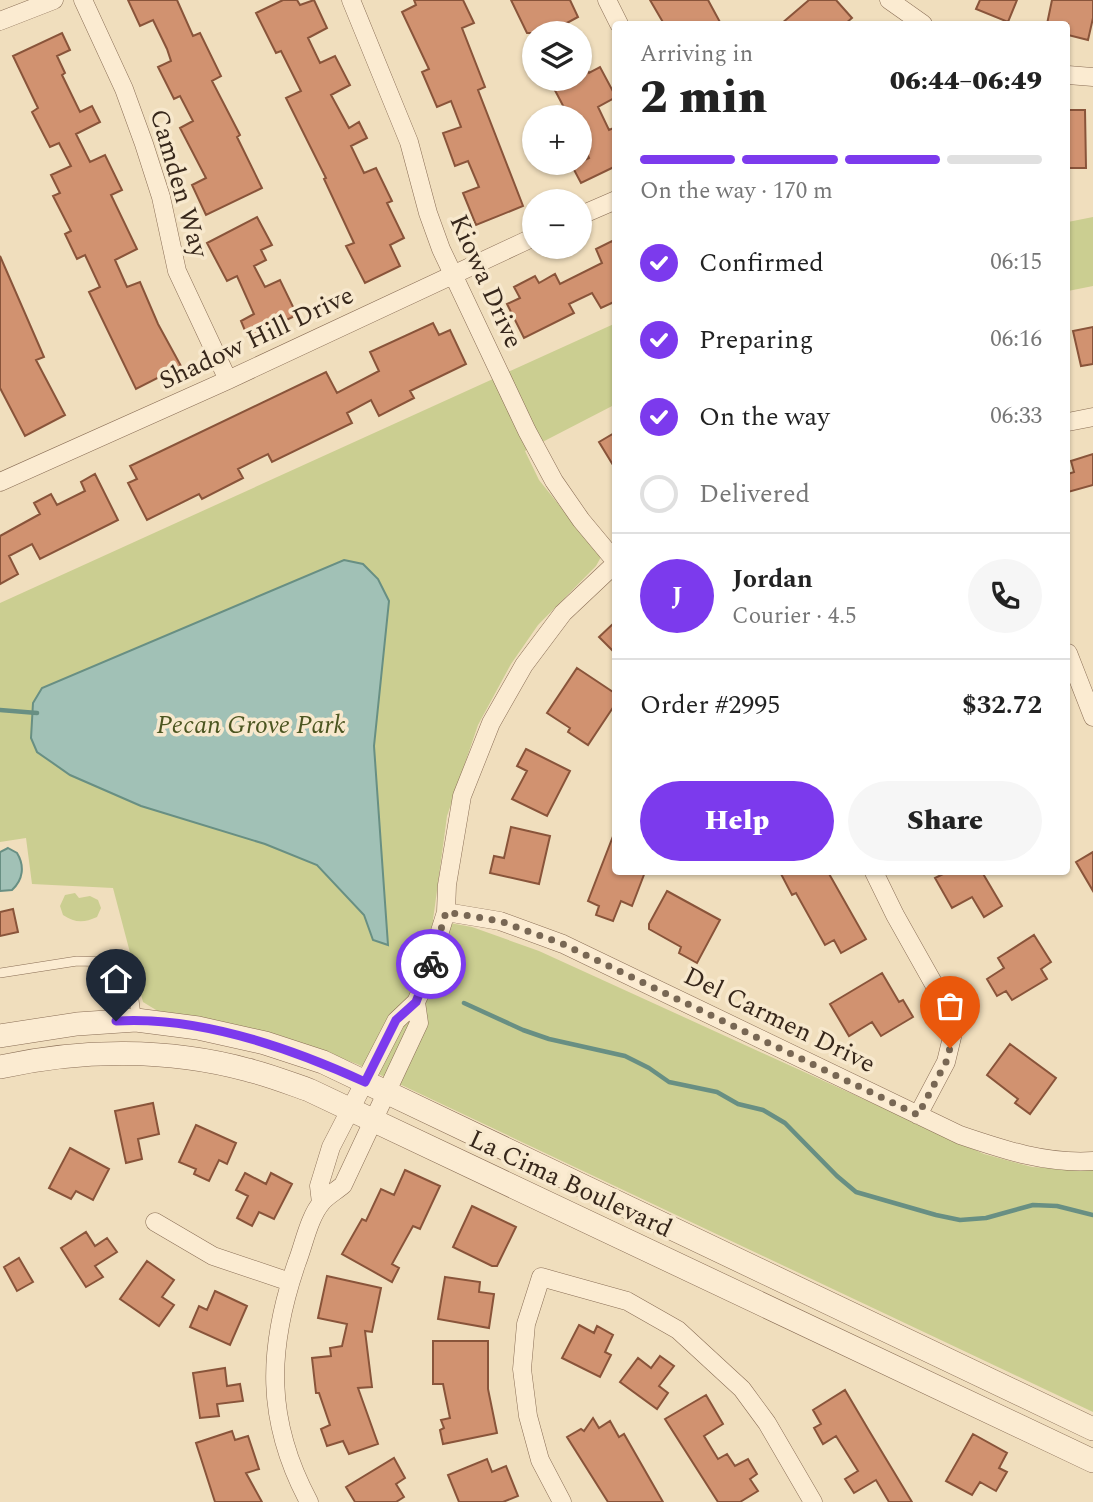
<!DOCTYPE html>
<html lang="en">
<head>
<meta charset="utf-8">
<style>
  :root { --surface:#fff; --page:#f6f6f6; --text:#222; --muted:#767676; --line:#e0e0e0; --accent:#7c3aed }
  body { margin:0; font-family:Spectral,serif; background:var(--page); color:var(--text); height:100vh; display:flex; flex-direction:column; font-size:26px; white-space:nowrap }
  * { box-sizing:border-box; margin:0 }
  p { font-size:23px; color:var(--muted) }
  .icon { flex:none; width:38px; height:38px; fill:none; stroke:currentColor; stroke-width:2; stroke-linecap:round; stroke-linejoin:round }
  .map { position:relative; flex:1; overflow:hidden }
  .sheet { position:absolute; left:612px; top:21px; width:458px; height:854px; display:flex; flex-direction:column; background:var(--surface); border-radius:7px; box-shadow:0 2px 5px #0004 }
  .sheet>* { flex:none }
  .tools { position:absolute; left:522px; top:21px; display:grid; gap:14px }
  .tools a { display:grid; place-items:center; width:70px; height:70px; border-radius:50%; background:var(--surface); box-shadow:0 2px 5px #0004; font-size:35px }
  .pin { position:absolute; display:grid; place-items:center; width:60px; height:60px; color:#fff; margin:-72px -30px; border-radius:50% 50% 50% 0; rotate:-45deg; box-shadow:0 0 7px #0007 }
  .pin .icon { rotate:45deg }
  .courier { position:absolute; display:grid; place-items:center; width:70px; height:70px; margin:-35px; border:5px solid #7c3aed; border-radius:50%; background:#fff; color:#222; box-shadow:0 2px 9px #0007 }
  .headline em { font-style:normal; font-weight:800 }
  .headline div { display:flex; flex-direction:column-reverse }
  .headline { display:flex; align-items:center; justify-content:space-between; height:119px; padding:0 28px }
  h1 { font-size:46px; font-weight:800; line-height:52px }
  .bar { display:grid; grid-template-columns:repeat(4,1fr); gap:10px 7px; align-content:center; height:84px; padding:0 28px }
  .bar i { height:9px; border-radius:5px; background:var(--line) }
  .bar .selected { background:var(--accent) }
  .bar p { grid-column:span 4 }
  .line { display:flex; align-items:center; gap:18px; padding:0 28px; border-top:2px solid var(--line) }
  .line div { flex:1 }
  .round { display:grid; place-items:center; flex:none; width:74px; height:74px; border-radius:37px; background:var(--page) }
  ol { padding:0 28px; list-style:none }
  li { display:flex; align-items:center; gap:21px; height:77px }
  li p { margin-inline-start:auto }
  li .icon { padding:7px; border-radius:50%; background:var(--accent); color:#fff; stroke-width:4 }
  li:last-child { color:var(--muted) }
  li i { width:38px; height:38px; border:4px solid var(--line); border-radius:50% }
  .primary-button { display:flex; gap:14px; margin-top:auto; padding:14px 28px }
  .primary-button a { flex:1; height:80px; border-radius:42px; background:var(--accent); color:#fff; font-size:28px; font-weight:800; line-height:80px; text-align:center }
  .primary-button a+a { background:var(--page); color:var(--text) }
  .map>svg:first-child { display:block }
  .green { fill:#cbce91 }
  .water { fill:#a1c1b6; stroke:#688f83; stroke-width:2 }
  .lines { fill:none; stroke-linecap:round; stroke-linejoin:round }
  .stream { stroke:#688f83; stroke-width:4.5 }
  .building { fill:#d19270; stroke:#89543a; stroke-width:2 }
  .service-casing { stroke:#896d55; stroke-width:10 }
  .minor-casing { stroke:#896d55; stroke-width:19 }
  .tertiary-casing { stroke:#896d55; stroke-width:24 }
  .service { stroke:#fbebd1; stroke-width:9 }
  .minor { stroke:#fbebd1; stroke-width:18 }
  .tertiary { stroke:#fbebd1; stroke-width:23 }
  .done { stroke:#786754; stroke-width:7; stroke-dasharray:0 12.6 }
  .route { stroke:#7c3aed; stroke-width:9 }
  .labels { text-anchor:middle; stroke-width:7; stroke-linejoin:round; paint-order:stroke }
  .street-label { font-size:26px; fill:#37271b; stroke:#f7e8cd }
  .park-label { font-size:26px; font-style:italic; fill:#4b5520; stroke:#f7e8cd }
</style>
</head>
<body>
<div class="map">
<svg width="1093" height="1502" viewBox="0 0 1093 1502">
  <rect width="100%" height="100%" fill="#f0debd"/>
  <path class="green" d="M1093,217v69l-25,5v-69z
    M616,323v81l-91,47 14,29 62,77 -5,9 -58,59 -27,39 -33,61 -31,91 -14,104 39,7 67,24 445,203 48,13 61,3v242l-736,-348 -78,-29 -57,-13 -61,-9 -18,-11 -30,-114 -81,-4 -6,-46 -26,4v-239z
    M75,893l4,5 11,-2 8,4 3,8 -4,9c-13,6 -22,6 -34,-2l-3,-9 5,-11z"/>
  <path class="water" d="M344,560l19,4 15,15 11,22 -15,145 14,199 -15,-5 -9,-25 -47,-50 -52,-21 -124,-38 -71,-31 -33,-23 -6,-14 2,-35 9,-15z
    M8,848l9,5c8,13 6,27 -5,37l-12,1v-39z"/>
  <g class="lines">
    <path class="stream" d="M0,710l37,3
      M464,1003l59,27 26,9 76,17 24,12 20,14 48,10 21,12 25,6 22,13 52,53 19,16 80,23 24,5 26,-2 47,-13 24,1 36,9"/>
  </g>
  <path class="building" d="M128,0h49l16,36 7,-3 21,43 -9,5 28,54 -3,2 25,51 -56,27 -14,-30 14,-7 -26,-50 13,-7 -13,-25 -6,3 -16,-32 13,-6 -4,-12 -14,-29 -13,6z
    M283,0h14l3,5 14,-5 13,28 -19,10 12,25 15,-7 15,29 -19,10 18,33 10,-6 8,16 -16,8 13,27 12,-5 16,33 -5,2 17,35 -14,7 10,21 -35,17 -19,-37 8,-3 -30,-64 2,-1 -40,-80 15,-7 -20,-40 -5,2 -20,-40z
    M414,0h49l11,23 -12,5 23,59 -7,3 45,116 -47,19 -13,-32 16,-6 -11,-26 -13,5 -12,-33 18,-6 -10,-26 -14,6 -15,-35 7,-3 -27,-57 14,-7z
    M511,0h59l8,17 -13,7 5,9h-43z
    M650,0h58l13,24h-57z
    M809,0h27l16,18 -7,6h-64z
    M980,0h37l-9,22 -32,-13z
    M1052,0h41v18l-5,22 -20,-5v-11h-21z
    M62,33l8,17 -13,6 8,17 -3,2 18,37 12,-6 8,16 -24,12 14,28 15,-7 17,35 -11,5 26,54 -22,11 12,27 13,-5 18,42 23,42 -45,23 -47,-97 11,-5 -15,-32 -8,4 -12,-25 6,-3 -18,-35 7,-3 -9,-18 20,-9 -12,-23 -9,4 -18,-35 6,-4 -25,-52z
    M579,54l10,19 11,-6 16,30 -18,10 11,23 7,-3v39l-35,17 -9,-17 17,-8 -10,-20v-21h-10l-20,-38h30z
    M1068,110h17l1,58h-18z
    M257,217l15,28 -11,5 5,10 -12,6 11,21 15,-7 17,35 -49,23 -7,-17 13,-7 -17,-38 -10,5 -20,-38z
    M612,241l4,8v52l-15,7 -9,-15 -23,11 5,9 -50,25 -17,-34 13,-6 -6,-11 21,-11 4,7 16,-9 5,10 42,-21 -6,-14z
    M0,256l44,101 -8,3 29,55 -40,21 -25,-48z
    M433,323l6,12 11,-5 16,34 -56,27 4,7 -35,18 -8,-16 -24,13 5,10 -80,39 -4,-8 -30,15 5,9 -41,21 -3,-5 -52,26 -19,-37 9,-4 -7,-13 196,-94 11,21 42,-22 -9,-19z
    M1093,327v37l-12,2 -8,-35z
    M616,432v38l-17,-28z
    M1093,454v31l-25,7v-18l6,-2 -3,-11z
    M95,474l23,46 -78,39 -8,-15 -23,12 9,18 -18,10v-48l40,-22 -6,-11 17,-9 6,11 28,-14 -4,-9z
    M616,621v33l-17,-17z
    M577,668l39,26v9l-28,42 -20,-13 2,-4 -23,-15z
    M526,749l44,22 -23,45 -35,-17 15,-28 -10,-5z
    M511,827l39,9 -11,48 -49,-11 4,-17 10,2z
    M615,831l1,41h29l-13,34 -11,-5 -8,20 -17,-6 3,-9 -11,-5z
    M1093,852v39l-17,-29z
    M780,872h48l38,67 -25,14 -7,-13 -9,5 -29,-52 -4,2z
    M947,872h35l20,34 -18,11 -12,-20 -20,11 -17,-30z
    M667,891l53,29 -23,43 -18,-10 2,-6 -32,-18v-5z
    M13,909l5,23 -18,4v-24z
    M1034,935l17,27 -10,7 6,10 -35,21 -6,-9 -9,5 -10,-17 17,-11 -6,-10z
    M882,973l17,29 4,-2 10,17 -32,19 -9,-14 -23,14 -19,-32z
    M1010,1044l46,34 -26,36 -15,-11 3,-4 -31,-24z
    M153,1103l6,31 -21,5 4,20 -16,4 -11,-52z
    M196,1125l40,18 -9,21 -8,-4 -10,21 -15,-7 2,-5 -17,-7z
    M70,1148l39,21 -16,31 -17,-9 -5,8 -22,-11z
    M405,1170l35,16 -20,43 -7,-3 -21,38 7,4 -7,14 -50,-28 20,-35 4,2 15,-32 13,6z
    M245,1173l21,11 5,-11 21,11 -18,35 -15,-7 -7,14 -15,-8 11,-22 -12,-6z
    M472,1206l44,21 -19,39h-5l-39,-19z
    M86,1232l9,14 12,-8 10,14 -22,14 8,11 -17,10 -25,-39z
    M19,1258l14,24 -16,9 -13,-24z
    M147,1261l27,19 -12,17 12,8 -15,21 -39,-27z
    M327,1276l54,12 -9,44 -7,-1 7,56 -14,1 20,56 -29,10 -6,-13 -16,5 -6,-17 9,-4 -11,-32h-3l-4,-35 19,-2 -1,-8 12,-2 5,-22 -29,-6z
    M445,1277l35,5 -1,10 15,2 -5,34 -51,-9z
    M215,1291l32,15 -17,39 -40,-18 9,-21 8,4z
    M579,1325l15,8 3,-7 16,9 -8,17 6,3 -11,22 -38,-19z
    M433,1341h55v48l9,44 -54,11 -3,-14 4,-2 -3,-8 9,-2 -7,-34h-10z
    M660,1356l14,10 -15,20 9,7 -11,16 -37,-27 18,-24 13,10z
    M225,1368l2,18 13,-2 3,17 -26,3 2,12 -19,2 -7,-45z
    M845,1390l23,39 44,73h-23l-13,-22 -22,13 -9,-14 13,-8 -22,-35 -13,8 -9,-16 7,-4 -8,-14z
    M706,1395l17,29 -19,12 14,23 9,-5 8,12 13,-7 9,15 -7,5 8,12 -18,11h-22l-53,-83z
    M593,1418l6,10 11,-7 9,16 5,-3 39,68h-55l-41,-65 14,-8 3,2z
    M232,1431l3,9 13,-4 11,33 -13,4 16,29h-47l-19,-59z
    M973,1434l34,19 -8,15 8,4 -11,19 -16,-9 -8,13 -26,-14z
    M394,1458l11,20 -9,6 8,13 -8,5h-41l-9,-15z
    M487,1459l5,13 14,-6 12,30 -15,6h-44l-11,-27z"/>
  <g class="lines">
    <defs>
      <path id="service" d="M0,973l77,-12 35,1c21,18 22,30 24,56"/>
      <path id="minor" d="M83,0l41,89 20,55 17,53 16,74 51,109
        M351,0l58,142 19,71 13,36 86,182 27,50 27,39 35,42
        M607,0l12,24
        M889,0l34,24
        M0,21l54,-21
        M1068,75l25,2
        M579,216l37,-16
        M1068,422l25,-5
        M0,482l228,-102 306,-143
        M1068,653l25,64
        M874,872l21,43 54,96 4,22 -7,29 -28,53
        M446,912l54,9 63,23 397,191c44,15 86,29 133,26
        M321,1203l-2,-17 12,-39 65,-126 20,-19 6,-13 24,-77 1,-27 15,-89 29,-73 33,-58 39,-52 53,-50
        M155,1222l58,34 77,26
        M309,1502c-44,-82 -42,-153 -12,-240 7,-18 12,-45 25,-60 5,-6 14,-11 21,-17l76,-162 -3,-21
        M562,1502l-22,-42 -12,-44 -6,-47 4,-45 15,-47 86,24 51,29 64,59 25,34 46,79"/>
      <path id="tertiary" d="M0,1036l77,-12 59,-4 62,8 67,15 58,19 770,367
        M0,1067c81,-18 168,-19 248,3 21,5 41,13 61,20l784,371"/>
    </defs>
    <use href="#service" class="service-casing"/>
    <use href="#minor" class="minor-casing"/>
    <use href="#tertiary" class="tertiary-casing"/>
    <use href="#service" class="service"/>
    <use href="#minor" class="minor"/>
    <use href="#tertiary" class="tertiary"/>
  </g>
  <g class="lines">
    <path class="done" d="M431,964l15,-52 54,9 63,23 355,171 28,-53 4,-14"/>
    <path class="route" d="M116,1021c83,-5 175,27 249,61l31,-62 20,-18 15,-38"/>
  </g>
  <g class="labels">
    <g class="street-label">
      <text transform="translate(180 183) rotate(74)" y="9">Camden Way</text>
      <text transform="translate(487 281) rotate(66)" y="9">Kiowa Drive</text>
      <text transform="translate(256 337) rotate(-25)" y="9">Shadow Hill Drive</text>
      <text transform="translate(780 1019) rotate(26)" y="9">Del Carmen Drive</text>
      <text transform="translate(571 1183) rotate(25)" y="9">La Cima Boulevard</text>
    </g>
    <g class="park-label">
      <text x="251" y="733">Pecan Grove Park</text>
    </g>
  </g>
</svg>
<div class="tools">
<a><svg class="icon" aria-label="layers" viewBox="0 0 24 24"><path d="M12 4l9 5-9 5-9-5zM3 14l9 5 9-5"/></svg></a>
<a>+</a>
<a>−</a>
</div>
<div class="pin" style="left:950px;top:1048px;background:#ea580c"><svg class="icon" aria-label="bag" viewBox="0 0 24 24"><path d="M5 8h14l-1 12H6zM9 8a3 3 0 0 1 6 0"/></svg></div>
<div class="pin" style="left:116px;top:1021px;background:#1f2937"><svg class="icon" aria-label="home" viewBox="0 0 24 24"><path d="M3 11l9-7 9 7M6 9v11h12V9"/></svg></div>
<div class="courier" style="left:431px;top:964px"><svg class="icon" aria-label="bike" viewBox="0 0 24 24"><circle cx="6" cy="16" r="4"/><circle cx="18" cy="16" r="4"/><path d="M6 16l4-8h5l3 8M10 8l3 8H6M13 5h3"/></svg></div>
<section class="sheet">
<div class="headline"><div><h1>2 min</h1><p>Arriving in</p></div><em>06:44–06:49</em></div>
<div class="bar"><i class="selected"></i><i class="selected"></i><i class="selected"></i><i></i><p>On the way · 170 m</p></div>
<ol>
<li><svg class="icon" aria-label="check" viewBox="0 0 24 24"><path d="M5 12l5 5 9-10"/></svg>Confirmed<p>06:15</p></li>
<li><svg class="icon" aria-label="check" viewBox="0 0 24 24"><path d="M5 12l5 5 9-10"/></svg>Preparing<p>06:16</p></li>
<li><svg class="icon" aria-label="check" viewBox="0 0 24 24"><path d="M5 12l5 5 9-10"/></svg>On the way<p>06:33</p></li>
<li><i></i>Delivered</li>
</ol>
<div class="line" style="height:126px"><b class="round" style="background:var(--accent);color:#fff">J</b><div><b>Jordan</b><p>Courier · 4.5</p></div><a class="round"><svg class="icon" aria-label="phone" viewBox="0 0 24 24"><path d="M5 4h4l2 5-3 2q2 4 5 5l2-3 5 2v4C11 20 4 13 5 4z"/></svg></a></div>
<div class="line" style="height:91px"><div>Order #2995</div><b>$32.72</b></div>
<div class="primary-button"><a>Help</a><a>Share</a></div>
</section>
</div>
</body>
</html>
